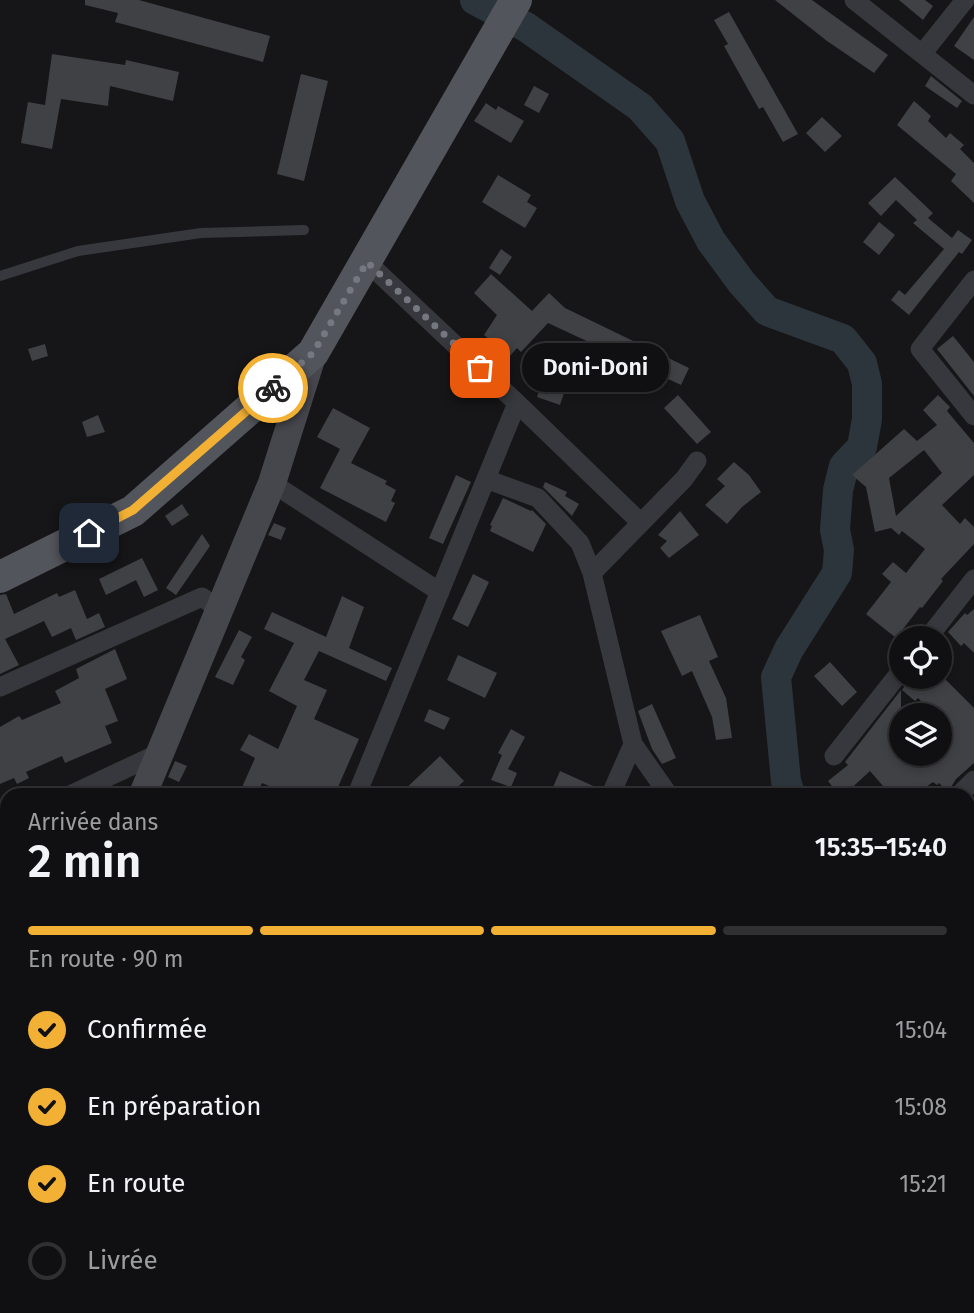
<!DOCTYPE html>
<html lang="fr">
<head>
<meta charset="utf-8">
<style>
  :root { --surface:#101012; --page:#19191b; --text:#f1f3f6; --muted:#9c9d9f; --line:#303032; --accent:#f2b134 }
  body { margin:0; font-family:"Fira Sans",sans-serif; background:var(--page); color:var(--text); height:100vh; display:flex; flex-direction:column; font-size:26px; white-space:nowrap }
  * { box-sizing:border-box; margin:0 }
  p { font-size:23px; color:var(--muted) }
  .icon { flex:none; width:38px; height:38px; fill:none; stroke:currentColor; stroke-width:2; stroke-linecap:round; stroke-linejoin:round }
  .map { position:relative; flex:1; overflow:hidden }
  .sheet { position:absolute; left:0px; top:788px; width:975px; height:527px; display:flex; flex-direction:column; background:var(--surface); border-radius:21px 21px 0 0; box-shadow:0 4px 10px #0003,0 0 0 2px var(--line) }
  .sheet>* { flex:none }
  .controls { position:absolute; left:889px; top:626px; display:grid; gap:14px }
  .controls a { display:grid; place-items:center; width:63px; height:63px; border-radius:50%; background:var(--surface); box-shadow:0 4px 10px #0003,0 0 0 2px var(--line); font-size:35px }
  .pin { position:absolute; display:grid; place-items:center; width:60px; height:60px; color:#fff; margin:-30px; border-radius:14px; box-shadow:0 4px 10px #0006 }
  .courier { position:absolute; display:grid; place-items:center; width:70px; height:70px; margin:-35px; border:5px solid #f2b134; border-radius:50%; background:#fff; color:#222; box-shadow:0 2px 9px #0007 }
  .bubble { position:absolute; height:49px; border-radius:24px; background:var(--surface); box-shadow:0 4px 10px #0003,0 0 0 2px var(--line); font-size:23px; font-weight:600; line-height:49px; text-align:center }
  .head em { font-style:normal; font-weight:600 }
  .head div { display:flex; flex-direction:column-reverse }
  .head { display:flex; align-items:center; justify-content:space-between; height:119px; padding:0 28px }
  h1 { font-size:46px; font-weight:600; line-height:52px }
  .bar { display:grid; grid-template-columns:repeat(4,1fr); gap:10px 7px; align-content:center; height:84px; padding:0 28px }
  .bar i { height:9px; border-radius:5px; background:var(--line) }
  .bar .on { background:var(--accent) }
  .bar p { grid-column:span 4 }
  ol { padding:0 28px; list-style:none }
  li { display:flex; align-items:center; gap:21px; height:77px }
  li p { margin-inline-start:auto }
  li .icon { padding:7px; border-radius:50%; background:var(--accent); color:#111; stroke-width:4 }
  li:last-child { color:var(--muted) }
  li i { width:38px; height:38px; border:4px solid var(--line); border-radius:50% }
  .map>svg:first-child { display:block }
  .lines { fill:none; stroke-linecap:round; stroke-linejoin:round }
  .river { stroke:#2c353c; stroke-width:30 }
  .building { fill:#404145; fill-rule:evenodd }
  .lane { stroke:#37383d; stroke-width:10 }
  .street { stroke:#37383d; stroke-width:19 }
  .secondary { stroke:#45474d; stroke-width:28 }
  .primary { stroke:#53555c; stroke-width:32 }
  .done { stroke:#757880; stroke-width:7; stroke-dasharray:0 12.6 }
  .route { stroke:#f2b134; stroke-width:9 }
</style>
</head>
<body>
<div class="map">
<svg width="974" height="1313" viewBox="0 0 974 1313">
  <rect width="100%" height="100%" fill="#161618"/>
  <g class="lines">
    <path class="river" d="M475,0l51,27 114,80 30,34 20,60 21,40 31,42 25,28 76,28 19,24 5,21v35l-5,28 -18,19 -6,24 -3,40 4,20 -2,23 -48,76 -13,28 10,104 4,13
      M968,946l6,8"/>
  </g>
  <path class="building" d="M85,0h54l131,36 -7,26 -148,-40 3,-9 -33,-8z
    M775,0h37l76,55 -14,18 -47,-32z
    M899,0h26l8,6 -10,14z
    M729,12l69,122 -15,8 -20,-35 -4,2 -35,-63 4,-2 -14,-24z
    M974,17v43l-20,-14z
    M52,54l73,11 1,-5 53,12 -6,29 -63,-15 -2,20 -47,-7 -9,50 -31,-6 7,-41 17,3z
    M301,74l27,7 -24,100 -27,-7z
    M931,76l31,25 -5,7 -32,-22z
    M534,86l15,8 -10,19 -15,-8z
    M914,101l17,15 -3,5 18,17 4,-5 14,12 -4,4 14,14v40l-23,-22 5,-7 -59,-49z
    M486,103l10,7 2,-4 26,15 -13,22 -37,-22z
    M822,117l20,19 -17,16 -19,-19z
    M498,175l33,20 -4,7 10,6 -12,20 -43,-26z
    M895,177l38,36 -5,5 24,20 6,-8 14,10 -10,14 -3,-2 -50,63 -18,-15 8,-10 6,5 39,-46 -31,-26 4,-3 -21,-20 -15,16 -13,-13z
    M879,222l16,13 -16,20 -16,-13z
    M501,249l11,8 -12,18 -11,-7z
    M491,274l41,37 17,-18 16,15 124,60 -8,17 -133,-62 -27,29 -4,-4 -7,8 -26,-21 13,-20 -23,-22z
    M953,336l21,26v34l-37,-47z
    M45,344l3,12 -16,5 -4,-12z
    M543,378l24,6 -7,21 -23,-8z
    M678,395l33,37 -14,12 -33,-36z
    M938,395l12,12 -3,4 27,32v32l-32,30 18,19 5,-6 9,9v17l-33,35 2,2 -21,27 -2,-1 -24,31 -30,-24 25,-32 -9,-8 11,-12 13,11 19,-24 -23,-18 -3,4 -8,-7 -16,4 -9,-45 -14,-12 52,-46 13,12 20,-16 -14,-15zM924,450l18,23 -46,43 -7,-38z
    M333,408l37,20 -19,35 36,18 -2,3 11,6 -5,11 4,2 -9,19 -66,-34 20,-39 -23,-12z
    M98,415l7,17 -18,5 -5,-15z
    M734,462l15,13 12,17 -19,15 -15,17 -22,-19 20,-19 -8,-7z
    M456,475l15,7 -28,62 -14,-6z
    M545,482l22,10 -2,4 14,8 -7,12 -29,-29z
    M503,498l28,13 1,-1 14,14 -13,28 -43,-21 2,-5 -2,-1z
    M182,504l7,11 -17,11 -7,-10z
    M680,511l19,24 -30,23 -9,-10 7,-7 -9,-6z
    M274,523l12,5 -5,12 -13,-5z
    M202,534l8,12 -34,49 -10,-7z
    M142,558l16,32 -14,7 -8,-17 -30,15 -7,-16z
    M473,574l16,8 -21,45 -16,-8z
    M75,590l12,29 12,-6 6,14 -29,13 -5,-12 -19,9 -8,-16 -39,18 14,26 -19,9v-79l6,-1 8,20 43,-21 2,4z
    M342,596l22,11 -15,41 43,20 -6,13 -67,-30 -15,29 23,10 -13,29 45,20 -24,55h-47l-26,-11 -5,11h-18l16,-36 -15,-8 9,-16 29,15 19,-43 -28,-15 25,-48 -30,-14 8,-17 54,25z
    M974,609v44l-10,-10 -3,3 -13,-14 17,-19 2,2z
    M700,615l18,42 -9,4 17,37 6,40 -16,2 -4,-23 -20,-46 -10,5 -21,-45z
    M239,630l13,7 -11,20 4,3 -12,25 -18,-8z
    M115,649l12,30 -22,10 13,32 -13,5 7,17 -47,20 -3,-7 -36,16 3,6 -12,6 -3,-6 -14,6v-57l19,-11 3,4 39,-17 -6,-12 24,-13 -3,-9z
    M458,655l39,18 -12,25 -38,-18z
    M830,662l27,30 -15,14 -28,-30z
    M911,677h32l31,31v55l-18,16 -8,13 -9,-9 -2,2 -4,-3 -17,12h-7l-6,-7 -9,7h-4l-20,-23 -25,23h-7l-10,-13 20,-16 -3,-3 56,-72v64h39v-38h-4l-18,-18 -3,3 -13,-11z
    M652,704l24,54 -14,6 -10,-15 -14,-38z
    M429,709l21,9 -6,12 -20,-9z
    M511,729l14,8 -17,32 9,4 -6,14 -20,-7 11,-25 -4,-2z
    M440,756l24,25 -14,13h-50z
    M175,761l12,5 -8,16 -11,-5z
    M560,771l40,18 -1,5h-49z"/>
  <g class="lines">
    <path class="lane" d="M0,276l78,-25 123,-18 103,-3"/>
    <path class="street" d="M854,0l120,95
      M922,54l43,-54
      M367,262l150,141 124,120
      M974,280l-54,69 54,67
      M486,479l52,19 42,45 12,30 41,171 35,50
      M272,483l168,109
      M592,573l92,-94 13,-18
      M927,639l47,-60
      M0,687l202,-90 18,13
      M834,756l67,-85
      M72,794l87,-41
      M357,794l160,-391
      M611,794l22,-50
      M960,794l14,-14
      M0,828l7,-3
      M0,990l7,14
      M0,1040l7,-4
      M0,1259l7,3
      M968,1288l6,-3
      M109,1307l13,6
      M351,1307l12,6
      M139,1313l3,-6
      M382,1313l2,-6
      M783,1313l4,-6
      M929,1313l7,-6"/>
    <path class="secondary" d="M143,794l129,-311 41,-130
      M0,1091l7,-21"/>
    <path class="primary" d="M0,577l133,-66 180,-158 203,-353"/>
  </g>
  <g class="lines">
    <path class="done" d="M273,388l40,-35 54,-91 113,106"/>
    <path class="route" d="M89,533l44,-23 140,-122"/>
  </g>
</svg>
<div class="controls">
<a><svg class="icon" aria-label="locate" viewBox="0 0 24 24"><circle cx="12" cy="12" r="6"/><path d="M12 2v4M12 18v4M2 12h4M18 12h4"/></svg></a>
<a><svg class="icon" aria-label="layers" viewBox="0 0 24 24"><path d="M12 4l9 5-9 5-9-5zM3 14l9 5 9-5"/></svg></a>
</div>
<div class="pin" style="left:480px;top:368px;background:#ea580c"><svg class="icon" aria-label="bag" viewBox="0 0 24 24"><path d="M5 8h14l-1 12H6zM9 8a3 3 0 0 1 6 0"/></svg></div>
<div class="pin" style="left:89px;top:533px;background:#1f2937"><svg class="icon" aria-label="home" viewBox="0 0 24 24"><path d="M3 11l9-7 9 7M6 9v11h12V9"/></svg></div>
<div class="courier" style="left:273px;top:388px"><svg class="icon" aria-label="bike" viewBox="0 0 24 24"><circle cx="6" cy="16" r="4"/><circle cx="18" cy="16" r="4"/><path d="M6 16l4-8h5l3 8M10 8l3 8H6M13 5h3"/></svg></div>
<div class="bubble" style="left:522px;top:343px;width:147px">Doni-Doni</div>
<section class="sheet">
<div class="head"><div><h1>2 min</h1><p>Arrivée dans</p></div><em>15:35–15:40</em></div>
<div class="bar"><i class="on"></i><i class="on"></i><i class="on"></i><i></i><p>En route · 90 m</p></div>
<ol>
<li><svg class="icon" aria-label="check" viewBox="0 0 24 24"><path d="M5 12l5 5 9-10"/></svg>Confirmée<p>15:04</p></li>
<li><svg class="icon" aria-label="check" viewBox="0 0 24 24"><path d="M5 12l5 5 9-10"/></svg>En préparation<p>15:08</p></li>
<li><svg class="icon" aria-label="check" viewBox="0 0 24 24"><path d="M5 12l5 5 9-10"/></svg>En route<p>15:21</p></li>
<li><i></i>Livrée</li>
</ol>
</section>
</div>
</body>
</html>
